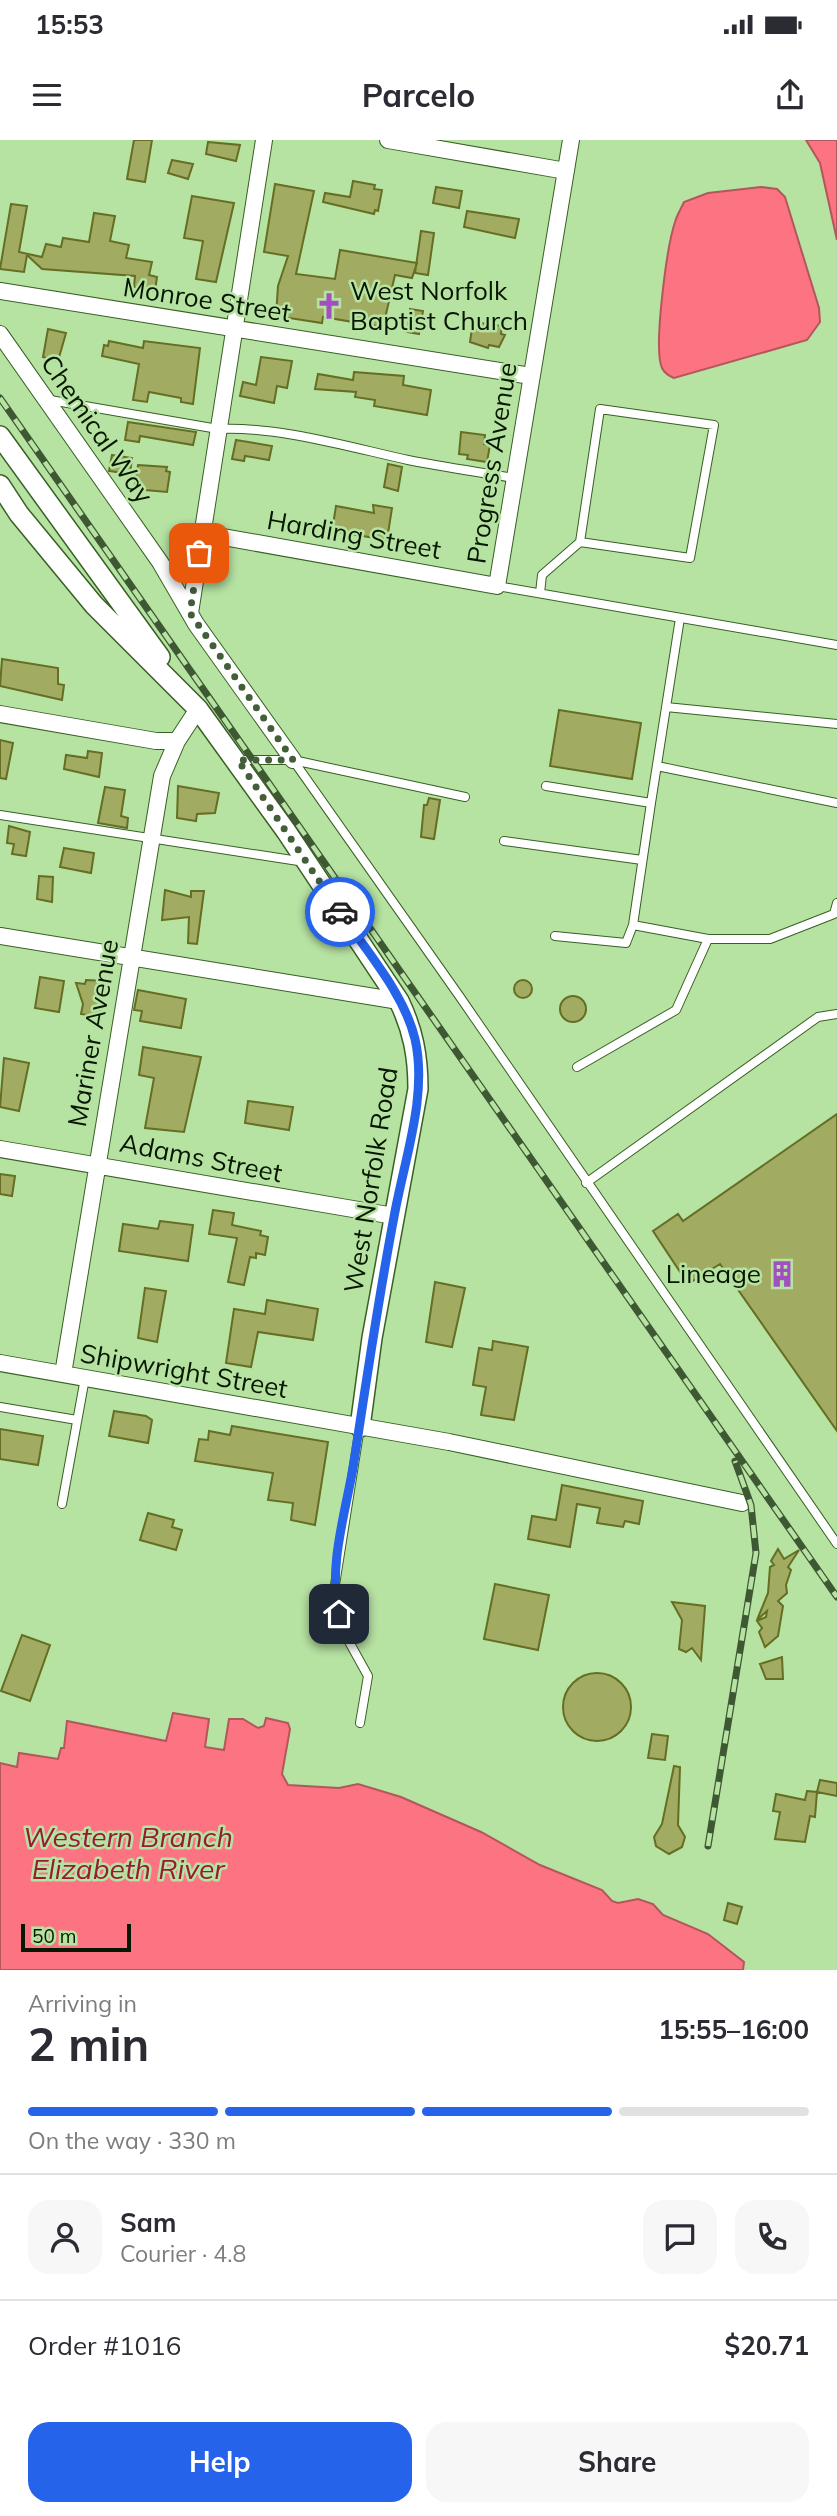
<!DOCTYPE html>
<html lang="en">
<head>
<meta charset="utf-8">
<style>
  :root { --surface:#fff; --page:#f7f7f7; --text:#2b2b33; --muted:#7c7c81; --line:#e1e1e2; --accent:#2563eb }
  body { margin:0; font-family:Mulish,sans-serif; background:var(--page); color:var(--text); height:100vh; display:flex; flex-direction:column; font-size:26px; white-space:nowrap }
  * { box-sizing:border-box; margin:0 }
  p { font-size:23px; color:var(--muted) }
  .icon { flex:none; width:38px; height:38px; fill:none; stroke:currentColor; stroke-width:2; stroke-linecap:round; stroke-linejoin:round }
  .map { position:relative; height:1830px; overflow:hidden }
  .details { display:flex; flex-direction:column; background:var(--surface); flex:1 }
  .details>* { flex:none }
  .scale { position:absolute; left:21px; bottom:18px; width:110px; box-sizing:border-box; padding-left:7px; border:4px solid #071701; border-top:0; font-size:19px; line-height:24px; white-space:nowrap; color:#071701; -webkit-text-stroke:5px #b6e2a2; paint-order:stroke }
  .pin { position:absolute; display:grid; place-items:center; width:60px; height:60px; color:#fff; margin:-30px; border-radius:14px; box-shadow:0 4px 10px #0006 }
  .courier { position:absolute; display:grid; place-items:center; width:70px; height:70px; margin:-35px; border:5px solid #2563eb; border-radius:50%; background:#fff; color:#222; box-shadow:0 2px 9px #0007 }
  .headline em { font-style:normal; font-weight:700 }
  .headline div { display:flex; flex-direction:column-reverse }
  .headline { display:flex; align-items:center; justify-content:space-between; height:119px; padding:0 28px }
  h1 { font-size:46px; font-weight:700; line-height:52px }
  .bar { display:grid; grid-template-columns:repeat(4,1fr); gap:10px 7px; align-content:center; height:84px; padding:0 28px }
  .bar i { height:9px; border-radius:5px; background:var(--line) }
  .bar .on { background:var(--accent) }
  .bar p { grid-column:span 4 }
  .line { display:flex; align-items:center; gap:18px; padding:0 28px; border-top:2px solid var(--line) }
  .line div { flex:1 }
  .round { display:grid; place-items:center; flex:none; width:74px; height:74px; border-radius:21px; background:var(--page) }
  .cta { display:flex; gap:14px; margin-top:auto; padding:14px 28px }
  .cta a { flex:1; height:80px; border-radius:21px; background:var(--accent); color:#fff; font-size:28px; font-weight:700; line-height:80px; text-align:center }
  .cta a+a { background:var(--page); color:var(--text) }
  .status { display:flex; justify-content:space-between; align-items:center; height:49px; padding:0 35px; background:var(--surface); direction:ltr }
  .status svg { height:19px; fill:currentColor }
  header { display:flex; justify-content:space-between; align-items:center; height:91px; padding:0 28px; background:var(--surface); font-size:32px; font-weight:700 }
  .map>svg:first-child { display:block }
  .water { fill:#fc7381; stroke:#b2575b; stroke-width:2 }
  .building { fill:#a1ac62; stroke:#656e23; stroke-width:2 }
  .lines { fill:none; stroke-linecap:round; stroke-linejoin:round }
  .service-casing { stroke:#396024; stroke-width:10 }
  .minor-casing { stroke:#396024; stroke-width:18 }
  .tertiary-casing { stroke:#396024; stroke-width:22 }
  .service { stroke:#fff; stroke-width:8 }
  .minor { stroke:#fff; stroke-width:16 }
  .tertiary { stroke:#fff; stroke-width:19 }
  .rail-casing { stroke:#3f5834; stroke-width:7 }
  .rail { stroke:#b6e2a2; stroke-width:4.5; stroke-dasharray:13; stroke-linecap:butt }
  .done { stroke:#445e39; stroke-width:7; stroke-dasharray:0 12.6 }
  .route { stroke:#2563eb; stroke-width:9 }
  .labels { text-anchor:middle; stroke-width:5; stroke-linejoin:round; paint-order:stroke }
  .poi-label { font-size:26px; fill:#071701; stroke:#b6e2a2; text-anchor:start }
  .street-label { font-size:26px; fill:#071701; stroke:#b6e2a2 }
  .water-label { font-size:28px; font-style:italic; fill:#971b35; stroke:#b6e2a2 }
</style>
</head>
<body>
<div class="status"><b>15:53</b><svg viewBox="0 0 49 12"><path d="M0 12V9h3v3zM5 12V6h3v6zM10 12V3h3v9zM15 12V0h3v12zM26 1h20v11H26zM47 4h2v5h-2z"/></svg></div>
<header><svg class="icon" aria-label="menu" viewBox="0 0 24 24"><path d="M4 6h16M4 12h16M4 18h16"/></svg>Parcelo<svg class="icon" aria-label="share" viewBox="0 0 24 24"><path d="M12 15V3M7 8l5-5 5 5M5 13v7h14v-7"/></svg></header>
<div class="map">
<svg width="837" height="1830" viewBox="0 0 837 1830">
  <rect width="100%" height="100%" fill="#b6e2a2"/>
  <path class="water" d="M806,0h31v100l-17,-77z
    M761,47l16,2 8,8 34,111 1,14 -13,18 -133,38c-5,-2 -9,-4 -12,-10 -9,-20 5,-122 13,-146 2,-7 6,-13 9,-20l24,-9z
    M173,1573l36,6 -4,28 19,3 5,-31h14l15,9 6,-2 2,-8 22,5 2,6 -8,45 6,11 51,3 19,-4 43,13 80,35 59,33 62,25 10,11 6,2 20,-4 15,5 10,11 45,19 36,28 -1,8h-743v-207l17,4 2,-14 39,6 3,-11h3l3,-27 99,20z"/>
  <path class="building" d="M134,0h18l-7,42 -18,-3z
    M208,2l32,3 -4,16 -30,-7z
    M172,20l21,4 -5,15 -20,-6z
    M353,41l22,4 -1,4 8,1 -4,21 -3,-1 -1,4 -51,-12 2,-9 25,4z
    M275,44l39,7 -18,83 39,5 5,-29 77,13 -5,15 -17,-3 -12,52 -60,-10 -1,6 -46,-7 2,-30 10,-30 -24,-4z
    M436,47l26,4 -3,17 -26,-5z
    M192,56l42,7 -18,79 -20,-3 7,-38 -19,-3z
    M11,64l16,2 -8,46 23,5 4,-13 15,3 2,-9 26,4 5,-29 21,3 -5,25 19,4 -3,13 26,4 -3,13 8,2 -2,14 -21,-4 1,-11 -93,-7 -15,-14 -3,17 -24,-3z
    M467,71l52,8 -4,19 -51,-11z
    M421,91l13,2 -6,42 -13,-2z
    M410,169l13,2 -4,23 -12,-2z
    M481,183l21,3 -1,8 4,1 -6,12 -10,-2 -1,3 -18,-6 2,-14 8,1z
    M48,189l18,4 -8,28 -15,-4z
    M109,201l34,7 1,-7 56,7 -7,56 -12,-2v-4l-32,-6 -2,10 -14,-2 6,-36 -37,-8 2,-11 4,1z
    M261,217l31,4 -5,27 -10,-2 -3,17 -34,-7 3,-14 13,3z
    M354,232l50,4 -1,9 28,5 -4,25 -53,-9 1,-6 -20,-3 1,-5 -41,-3 3,-15 35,6z
    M128,282l68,10 -3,13 -53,-9 -1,6 -14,-2z
    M461,292l24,3 -1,9 6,1 -3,17 -20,-3 1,-4 -9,-1z
    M236,300l36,6 -3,14 -24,-4 -1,5 -12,-2z
    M112,315l20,3 -2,16 -21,-3z
    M388,324l14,3 -4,24 -14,-4z
    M138,325l29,2 -1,4 4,1 -3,20 -33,-3z
    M373,365l19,3 -5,32 -55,-9 4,-25 38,7z
    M2,519l56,9v16l6,1 -2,15 -62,-14z
    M559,570l82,13 -9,56 -82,-13z
    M0,600l13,3 -7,36 -6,-1z
    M88,611l14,2 -3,24 -35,-8 2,-14 21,3z
    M178,646l41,7 -4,20 -18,1 -1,7 -19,-3z
    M105,647l20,3 -4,26 7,2 -1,10 -29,-5z
    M429,658l11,2 -6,39 -13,-2 3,-32h3z
    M9,686l21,6 -4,24 -14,-2 2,-10 -7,-1z
    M64,708l30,5 -3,20 -31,-6z
    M39,736l14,1 -1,25 -15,-3z
    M165,750l26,7v-6h13l-7,53 -9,-1 1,-26 -27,3z
    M40,837l24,4 -5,31 -24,-4z
    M514 849a9 9 0 1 1 18 0a9 9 0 1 1-18 0Z
    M86,840l19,1 -6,36 -18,-3 2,-10 -7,-21 9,1z
    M138,850l48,9 -5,29 -41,-7 2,-10 -8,-1z
    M560 869a13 13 0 1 1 26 0a13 13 0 1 1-26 0Z
    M143,907l58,10 -17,75 -39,-4 9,-50 -15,-3z
    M4,918l25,5 -10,48 -19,-4z
    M248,961l45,6 -4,23 -44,-7z
    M837,974v317l-117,-167 -32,20 -35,-53 25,-17 5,7z
    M0,1034l15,2 -3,20 -12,-2z
    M213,1070l21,3 -2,12 29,6 -1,4 8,2 -3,18 -9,-2v5l-6,-1 -6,28 -16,-3 9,-44 -28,-4z
    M160,1081l33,4 -5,36 -69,-10 4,-27 35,5z
    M435,1142l30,6 -13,59 -26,-5z
    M145,1148l21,3 -9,51 -19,-4z
    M267,1160l51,9 -5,31 -55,-8 -7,35 -25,-4 8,-54 31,5z
    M493,1201l35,6 -14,73 -33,-5 5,-28 -13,-2 6,-37 13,2z
    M114,1271l32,5 6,4 -4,23 -39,-7z
    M232,1286l96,16 -13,83 -24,-5 2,-17 -25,-3 5,-27 -78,-12 4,-22 9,1 1,-9 21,4z
    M0,1289l43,7 -5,29 -38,-6z
    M562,1345l81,16 -4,23 -14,-3 -2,6 -26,-4 3,-15 -23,-4 -7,43 -42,-8 4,-23 24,4z
    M148,1373l26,7 -2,7 10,3 -6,20 -36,-10z
    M778,1409l6,10 15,-9 -11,17 3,3 -5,15 1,8 -9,8 5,5 -5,30 -13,11 -6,-15 3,-4 -5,-7 9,-4 1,-6 -10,9 11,-27 2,-26 4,-2 -3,-4z
    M495,1444l54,11 -11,55 -54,-11z
    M672,1462l33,4 -4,54 -9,-12 -6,4 -7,-3 3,-29z
    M22,1495l28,10 -20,56 -29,-10z
    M782,1517l1,22h-17l-6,-15z
    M563 1567a34 34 0 1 1 68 0a34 34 0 1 1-68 0Z
    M652,1594l16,2 -3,24 -17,-2z
    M674,1626l6,1 -2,58 7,12 -3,10 -13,7 -13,-8 -2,-9 8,-13z
    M820,1640l17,3v13l-20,-4z
    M807,1651l10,1 -2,25 -5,-1 -5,26 -30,-3 5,-27 -7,-1 3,-17 29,6z
    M728,1763l14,4 -5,17 -13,-4z"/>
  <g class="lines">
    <defs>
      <path id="service" d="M50,260l168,29c60,-3 131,18 190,31 35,7 71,12 106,18
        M497,446l340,59
        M540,453l2,-18 38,-33 20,-133 114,16 -24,133 -110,-16
        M666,567l171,17
        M238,620h55l172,37
        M293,620l167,237 377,547
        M657,626l180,37
        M546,646l105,17 29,-185
        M651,663l-18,122 75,14h62l64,-25 3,-11
        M0,675l305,47
        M504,701l138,19
        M555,796l71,7 7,-18
        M577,927l99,-57 32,-71
        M586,1043l232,-166 19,-3
        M0,1267l77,13
        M360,1287l-25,158v14l12,39 21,38 -8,47
        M62,1364l23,-126"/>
      <path id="minor" d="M388,0l178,31
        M0,151l531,85
        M0,194l160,228 36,62 97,136
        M201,393l296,53 74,-446
        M190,473l74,-473
        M0,574l156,27h21
        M0,796l399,65
        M0,1009l394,67
        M0,1223l449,79 293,61
        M63,1234l99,-598 15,-35 21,-32"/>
      <path id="tertiary" d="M0,296l160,221
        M0,345l19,29 75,91 104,104 88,122 113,170c14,29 19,55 19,88l-46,249 -12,89"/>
    </defs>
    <use href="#service" class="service-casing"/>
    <use href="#minor" class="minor-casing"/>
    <use href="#tertiary" class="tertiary-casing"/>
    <use href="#service" class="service"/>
    <use href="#minor" class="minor"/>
    <use href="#tertiary" class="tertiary"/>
    <defs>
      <path id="rail" d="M0,258l837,1199
        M708,1706l48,-293 -5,-48 -16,-44"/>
    </defs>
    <use href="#rail" class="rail-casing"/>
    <use href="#rail" class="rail"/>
  </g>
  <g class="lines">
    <path class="done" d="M199,413l-9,60 103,147h-55l102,152"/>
    <path class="route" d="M339,1474c-11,-46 6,-100 14,-146 13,-84 25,-168 41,-251 10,-57 34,-121 21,-178 -11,-46 -49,-88 -75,-127"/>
  </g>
  <defs>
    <symbol id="church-bare" viewBox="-9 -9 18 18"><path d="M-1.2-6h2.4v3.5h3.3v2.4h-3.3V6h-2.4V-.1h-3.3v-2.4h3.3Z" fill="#a250c0" stroke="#b6e2a2" stroke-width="2.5" paint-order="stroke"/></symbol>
    <symbol id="building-bare" viewBox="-9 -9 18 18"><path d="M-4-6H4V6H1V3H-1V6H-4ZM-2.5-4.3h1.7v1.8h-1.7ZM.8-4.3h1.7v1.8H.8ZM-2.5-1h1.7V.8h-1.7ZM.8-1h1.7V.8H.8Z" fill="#a250c0" stroke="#b6e2a2" stroke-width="2.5" paint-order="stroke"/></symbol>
  </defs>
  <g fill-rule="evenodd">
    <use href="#church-bare" x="310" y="147" width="38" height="38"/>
    <use href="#building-bare" x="763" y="1115" width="38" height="38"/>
  </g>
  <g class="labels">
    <g class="poi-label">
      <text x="350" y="160">West Norfolk<tspan x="350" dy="30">Baptist Church</tspan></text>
      <text x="761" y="1143" text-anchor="end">Lineage</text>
    </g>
    <g class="street-label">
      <text transform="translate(207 160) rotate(9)" y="9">Monroe Street</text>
      <text transform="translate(97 289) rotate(55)" y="9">Chemical Way</text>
      <text transform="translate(492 323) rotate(-81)" y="9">Progress Avenue</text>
      <text transform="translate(354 395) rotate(10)" y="9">Harding Street</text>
      <text transform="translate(93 893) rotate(-80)" y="9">Mariner Avenue</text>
      <text transform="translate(201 1018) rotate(11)" y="9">Adams Street</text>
      <text transform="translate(371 1040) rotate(-81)" y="9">West Norfolk Road</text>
      <text transform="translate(184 1231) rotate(10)" y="9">Shipwright Street</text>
    </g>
    <g class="water-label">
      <text x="128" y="1707">Western Branch<tspan x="128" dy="32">Elizabeth River</tspan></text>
    </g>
  </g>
</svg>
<div class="scale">50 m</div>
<div class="pin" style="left:199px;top:413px;background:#ea580c"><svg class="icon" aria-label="bag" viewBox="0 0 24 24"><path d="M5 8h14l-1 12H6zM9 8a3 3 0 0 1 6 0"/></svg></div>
<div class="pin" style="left:339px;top:1474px;background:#1f2937"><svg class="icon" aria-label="home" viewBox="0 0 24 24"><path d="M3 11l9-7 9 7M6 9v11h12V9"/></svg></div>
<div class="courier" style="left:340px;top:772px"><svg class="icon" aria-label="car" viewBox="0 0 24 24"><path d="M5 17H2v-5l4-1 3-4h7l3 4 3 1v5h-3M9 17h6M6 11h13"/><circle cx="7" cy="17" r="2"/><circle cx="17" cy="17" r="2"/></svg></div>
</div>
<section class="details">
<div class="headline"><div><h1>2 min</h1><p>Arriving in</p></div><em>15:55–16:00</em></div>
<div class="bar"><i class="on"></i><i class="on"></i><i class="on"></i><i></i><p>On the way · 330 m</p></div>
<div class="line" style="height:126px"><a class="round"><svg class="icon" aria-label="person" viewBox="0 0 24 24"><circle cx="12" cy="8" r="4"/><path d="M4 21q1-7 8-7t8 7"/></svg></a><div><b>Sam</b><p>Courier · 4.8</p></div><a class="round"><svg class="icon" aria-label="chat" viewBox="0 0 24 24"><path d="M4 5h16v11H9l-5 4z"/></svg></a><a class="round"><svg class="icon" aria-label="phone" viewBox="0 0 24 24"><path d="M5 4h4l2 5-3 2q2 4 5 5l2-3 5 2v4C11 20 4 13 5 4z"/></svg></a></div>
<div class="line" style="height:91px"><div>Order #1016</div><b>$20.71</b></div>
<div class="cta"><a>Help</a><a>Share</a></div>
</section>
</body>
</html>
